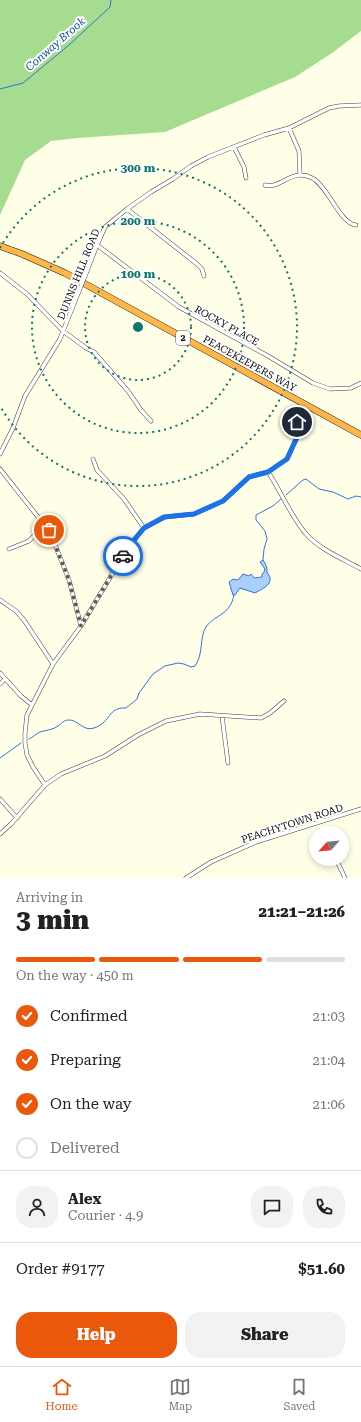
<!DOCTYPE html>
<html lang="en">
<head>
<meta charset="utf-8">
<style>
  :root { --surface:#fff; --page:#f2f2f2; --text:#222; --muted:#767676; --line:#e0e0e0; --accent:#ea580c }
  body { margin:0; font-family:"Roboto Serif",serif; background:var(--page); color:var(--text); height:100vh; display:flex; flex-direction:column; font-size:15px; white-space:nowrap }
  * { box-sizing:border-box; margin:0 }
  p { font-size:13px; color:var(--muted) }
  .icon { flex:none; width:22px; height:22px; fill:none; stroke:currentColor; stroke-width:2; stroke-linecap:round; stroke-linejoin:round }
  .map { position:relative; height:878px; overflow:hidden }
  .panel { display:flex; flex-direction:column; background:var(--surface); flex:1 }
  .panel>* { flex:none }
  .needle { width:26px; rotate:243deg }
  .controls { position:absolute; left:309px; top:826px; display:grid; gap:8px }
  .controls a { display:grid; place-items:center; width:40px; height:40px; border-radius:50%; background:var(--surface); box-shadow:0 2px 6px #0003; font-size:20px }
  .pin { position:absolute; display:grid; place-items:center; width:34px; height:34px; color:#fff; margin:-17px; border:2px solid #fff; border-radius:50%; box-shadow:0 1px 4px #0007 }
  .courier { position:absolute; display:grid; place-items:center; width:40px; height:40px; margin:-20px; border:3px solid #1a73e8; border-radius:50%; background:#fff; color:#222; box-shadow:0 1px 5px #0007 }
  .overview em { font-style:normal; font-weight:800 }
  .overview div { display:flex; flex-direction:column-reverse }
  .overview { display:flex; align-items:center; justify-content:space-between; height:68px; padding:0 16px }
  h1 { font-size:26px; font-weight:800; line-height:30px }
  .bar { display:grid; grid-template-columns:repeat(4,1fr); gap:6px 4px; align-content:center; height:48px; padding:0 16px }
  .bar i { height:5px; border-radius:3px; background:var(--line) }
  .bar .selected { background:var(--accent) }
  .bar p { grid-column:span 4 }
  .line { display:flex; align-items:center; gap:10px; padding:0 16px; border-top:1px solid var(--line) }
  .line div { flex:1 }
  .round { display:grid; place-items:center; flex:none; width:42px; height:42px; border-radius:16px; background:var(--page) }
  ol { padding:0 16px; list-style:none }
  li { display:flex; align-items:center; gap:12px; height:44px }
  li p { margin-inline-start:auto }
  li .icon { padding:4px; border-radius:50%; background:var(--accent); color:#fff; stroke-width:4 }
  li:last-child { color:var(--muted) }
  li i { width:22px; height:22px; border:2px solid var(--line); border-radius:50% }
  .cta { display:flex; gap:8px; margin-top:auto; padding:8px 16px }
  .cta a { flex:1; height:46px; border-radius:16px; background:var(--accent); color:#fff; font-size:16px; font-weight:800; line-height:46px; text-align:center }
  .cta a+a { background:var(--page); color:var(--text) }
  .tab-bar { display:flex; justify-content:space-around; align-items:center; height:56px; border-top:1px solid var(--line); background:var(--surface); font-size:11px; color:var(--muted) }
  .tab-bar a { display:grid; justify-items:center; gap:2px }
  .tab-bar .selected { color:var(--accent) }
  .map>svg:first-child { display:block }
  .forest { fill:#a5dc8f }
  .water { fill:#aacff9; stroke:#2d77d3 }
  .lines { fill:none; stroke-linecap:round; stroke-linejoin:round }
  .stream { stroke:#2d77d3; stroke-width:1 }
  .street-casing { stroke:#3d3d3d; stroke-width:4.5 }
  .highway-casing { stroke:#1b1b1b; stroke-width:7 }
  .street { stroke:#fff; stroke-width:3.5 }
  .highway { stroke:#fcb649; stroke-width:6 }
  .street-bridge-casing { stroke:#3d3d3d; stroke-width:4.5; stroke-linecap:butt }
  .street-bridge { stroke:#fff; stroke-width:3.5 }
  .done { stroke:#605f57; stroke-width:4; stroke-dasharray:0 7.2 }
  .route { stroke:#1a73e8; stroke-width:5 }
  .ring { fill:none; stroke:#0f766e; stroke-width:2; stroke-dasharray:2 4 }
  .labels { text-anchor:middle; stroke-width:4; stroke-linejoin:round; paint-order:stroke }
  .shield { fill:#fff; stroke:#545454; stroke-width:1 }
  .shield-label { font-size:9px; font-weight:bold; fill:#0a0a0a }
  .street-label { font-size:10px; fill:#0a0a0a; stroke:#fff }
  .water-label { font-size:11px; font-style:italic; fill:#0f4aa0; stroke:#fff }
  .centre { fill:#0f766e; stroke:#fff; stroke-width:2 }
  .ring-label { font-size:12px; text-anchor:middle; font-weight:bold; fill:#0f766e; stroke:#fff; stroke-width:4; stroke-linejoin:round; paint-order:stroke }
</style>
</head>
<body>
<div class="map">
<svg width="361" height="878" viewBox="0 0 361 878">
  <rect width="100%" height="100%" fill="#fffee7"/>
  <path class="forest" d="M0,0h361v31l-29,22 -37,24 -130,55 -88,6 -26,3 -26,19 -25,55z"/>
  <path class="water" d="M263,560c3,5 4,6 4,12 1,2 3,4 3,6 2,7 -10,12 -15,15l-15,-5 -5,7h-2l-4,-13 4,-3 3,1 3,-1 4,-5 6,2 2,-2 3,4 8,-1v-3l2,-2 1,-3 -5,-7z"/>
  <g class="lines">
    <path class="stream" d="M0,89l23,-6 46,-38 41,-38 1,-7
      M286,495l17,-15 3,-1 13,10 14,3 15,7 8,-3 5,1
      M263,560l1,-11 3,-10 -2,-8 -9,-11v-5l17,-9 8,-7
      M29,739c4,-2 7,-5 11,-7 6,-2 13,-2 18,-6 3,-2 6,-6 10,-6 10,-1 15,12 26,8 18,-6 13,-21 32,-20l11,-9 2,-6 14,-19 12,-8 13,-3 6,1 7,3 4,-1c9,-13 4,-28 11,-39 9,-13 24,-11 28,-32
      M0,758l21,-15"/>
    <defs>
      <path id="street" d="M289,128l10,23 1,23
        M234,147l10,20 2,11
        M265,185c15,5 27,-18 47,-7 16,8 28,46 44,47
        M127,209l70,55 5,5 2,7
        M97,245l82,62 89,49 45,27 17,6 21,-1 10,-5
        M87,271l10,-26 8,-18 22,-18 24,-17 22,-13 18,-13 17,-9 56,-22 25,-7 40,-20 10,-2 22,-1
        M0,273l27,21 36,37 23,17 8,4 34,39 13,19 10,11
        M0,454l13,-26 12,-32 35,-57 19,-48
        M93,459l4,11 27,29 20,29
        M0,469l50,63 19,48 12,46
        M268,472c13,19 24,47 39,63 14,15 36,24 54,34
        M9,549l20,-8 16,-17
        M0,600l16,11 8,9 29,44
        M0,673l21,23 11,9
        M0,684l5,-5
        M222,716l6,47
        M45,785l16,-11 44,-18 33,-21 28,-14 34,-7 61,4 9,-5 14,-12
        M0,799l17,19
        M0,834l11,-10 34,-39 -12,-18 -6,-12 -2,-12v-10l2,-18 26,-51 28,-38 48,-80 15,-18 21,-11 29,-3 29,-13 26,-24 19,-5 19,-13 11,-24 -1,-13
        M336,859l9,19
        M186,878l25,-16 45,-20 105,-33"/>
      <path id="highway" d="M0,246l22,8 43,19 296,162"/>
    </defs>
    <use href="#street" class="street-casing"/>
    <use href="#highway" class="highway-casing"/>
    <use href="#street" class="street"/>
    <use href="#highway" class="highway"/>
    <defs>
      <path id="street-bridge" d="M79,291l8,-20"/>
    </defs>
    <use href="#street-bridge" class="street-bridge-casing"/>
    <use href="#street-bridge" class="street-bridge"/>
  </g>
  <g class="lines">
    <path class="done" d="M49,530l20,50 12,46 42,-70"/>
    <path class="route" d="M123,556l6,-10 15,-18 20,-11 30,-3 29,-13 26,-24 19,-5 19,-13 11,-24 -1,-13"/>
  </g>
  <g class="ring">
    <circle cx="138" cy="327" r="53"/>
    <circle cx="138" cy="327" r="106"/>
    <path d="M0 248A159 159 0 1 1 0 406"/>
  </g>
  <g class="labels">
    <rect class="shield" x="176" y="331" width="14" height="14" rx="3"/>
    <g class="shield-label">
      <text x="183" y="341">2</text>
    </g>
    <g class="street-label">
      <text transform="translate(78 274) rotate(-68)" y="4">DUNNS HILL ROAD</text>
      <text transform="translate(227 325) rotate(29)" y="4">ROCKY PLACE</text>
      <text transform="translate(250 363) rotate(29)" y="4">PEACEKEEPERS WAY</text>
      <text transform="translate(292 823) rotate(-18)" y="4">PEACHYTOWN ROAD</text>
    </g>
    <g class="water-label">
      <text transform="translate(55 44) rotate(-41)" y="4">Conway Brook</text>
    </g>
  </g>
  <circle cx="138" cy="327" r="6" class="centre"/>
  <g class="ring-label">
    <text x="138" y="172">300 m</text>
    <text x="138" y="225">200 m</text>
    <text x="138" y="278">100 m</text>
  </g>
</svg>
<div class="controls">
<a><svg class="needle" viewBox="-14 -14 28 28"><path d="M0-13l5 13h-10z" fill="#e53935"/><path d="M0 13l5-13h-10z" fill="#767676"/></svg></a>
</div>
<div class="pin" style="left:49px;top:530px;background:#ea580c"><svg class="icon" aria-label="bag" viewBox="0 0 24 24"><path d="M5 8h14l-1 12H6zM9 8a3 3 0 0 1 6 0"/></svg></div>
<div class="pin" style="left:297px;top:422px;background:#1f2937"><svg class="icon" aria-label="home" viewBox="0 0 24 24"><path d="M3 11l9-7 9 7M6 9v11h12V9"/></svg></div>
<div class="courier" style="left:123px;top:556px"><svg class="icon" aria-label="car" viewBox="0 0 24 24"><path d="M5 17H2v-5l4-1 3-4h7l3 4 3 1v5h-3M9 17h6M6 11h13"/><circle cx="7" cy="17" r="2"/><circle cx="17" cy="17" r="2"/></svg></div>
</div>
<section class="panel">
<div class="overview"><div><h1>3 min</h1><p>Arriving in</p></div><em>21:21–21:26</em></div>
<div class="bar"><i class="selected"></i><i class="selected"></i><i class="selected"></i><i></i><p>On the way · 450 m</p></div>
<ol>
<li><svg class="icon" aria-label="check" viewBox="0 0 24 24"><path d="M5 12l5 5 9-10"/></svg>Confirmed<p>21:03</p></li>
<li><svg class="icon" aria-label="check" viewBox="0 0 24 24"><path d="M5 12l5 5 9-10"/></svg>Preparing<p>21:04</p></li>
<li><svg class="icon" aria-label="check" viewBox="0 0 24 24"><path d="M5 12l5 5 9-10"/></svg>On the way<p>21:06</p></li>
<li><i></i>Delivered</li>
</ol>
<div class="line" style="height:72px"><a class="round"><svg class="icon" aria-label="person" viewBox="0 0 24 24"><circle cx="12" cy="8" r="4"/><path d="M4 21q1-7 8-7t8 7"/></svg></a><div><b>Alex</b><p>Courier · 4.9</p></div><a class="round"><svg class="icon" aria-label="chat" viewBox="0 0 24 24"><path d="M4 5h16v11H9l-5 4z"/></svg></a><a class="round"><svg class="icon" aria-label="phone" viewBox="0 0 24 24"><path d="M5 4h4l2 5-3 2q2 4 5 5l2-3 5 2v4C11 20 4 13 5 4z"/></svg></a></div>
<div class="line" style="height:52px"><div>Order #9177</div><b>$51.60</b></div>
<div class="cta"><a>Help</a><a>Share</a></div>
</section>
<nav class="tab-bar">
<a class="selected"><svg class="icon" aria-label="home" viewBox="0 0 24 24"><path d="M3 11l9-7 9 7M6 9v11h12V9"/></svg>Home</a>
<a><svg class="icon" aria-label="map" viewBox="0 0 24 24"><path d="M3 6l6-2 6 2 6-2v14l-6 2-6-2-6 2zM9 4v14M15 6v14"/></svg>Map</a>
<a><svg class="icon" aria-label="saved" viewBox="0 0 24 24"><path d="M7 4h10v16l-5-4-5 4z"/></svg>Saved</a>
</nav>
</body>
</html>
